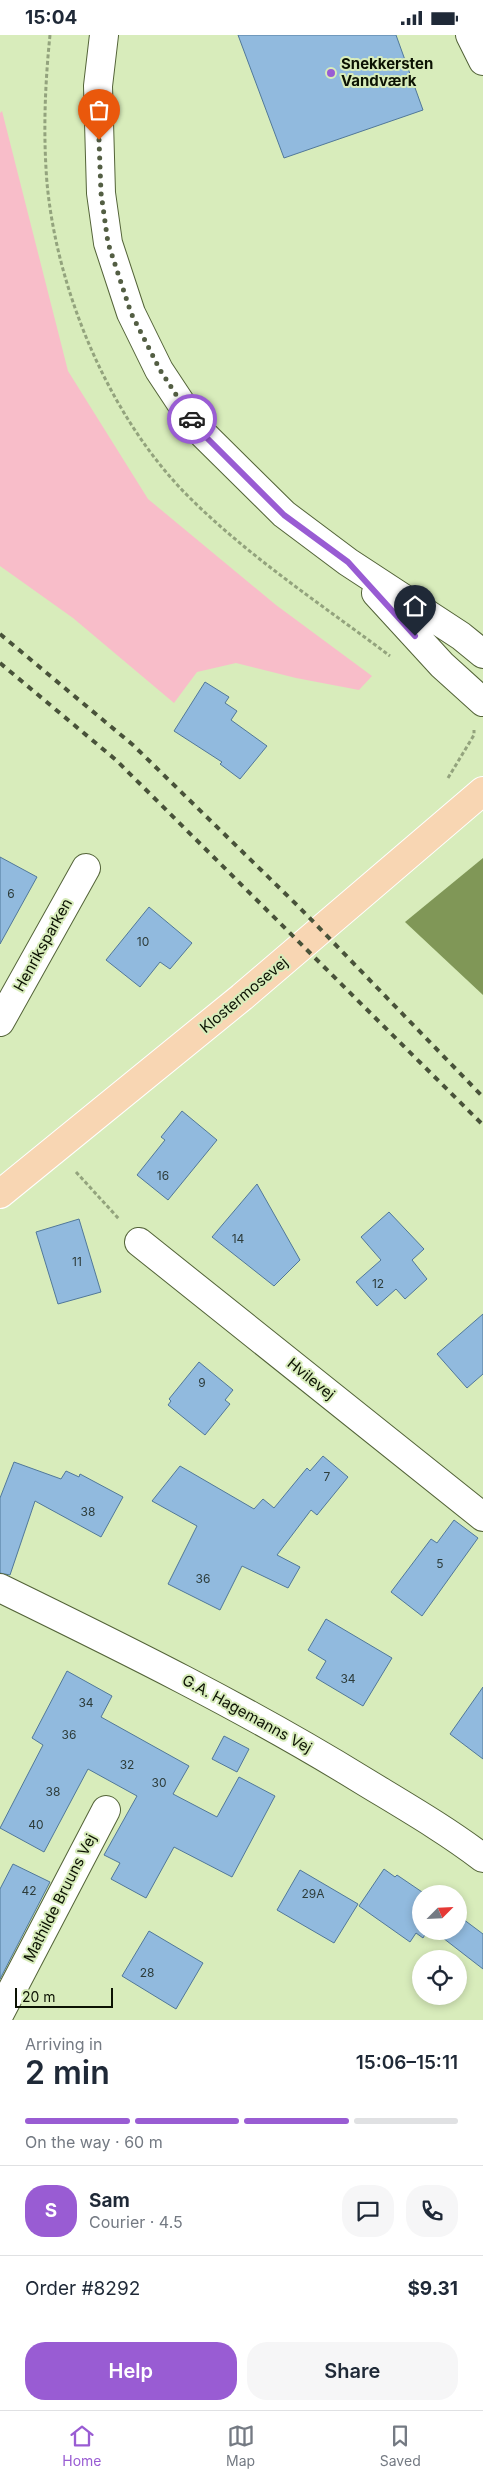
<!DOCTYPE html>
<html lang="en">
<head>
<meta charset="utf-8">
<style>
  :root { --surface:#fff; --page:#f6f6f7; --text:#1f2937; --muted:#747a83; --line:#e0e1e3; --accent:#995cd3 }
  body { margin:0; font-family:Inter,sans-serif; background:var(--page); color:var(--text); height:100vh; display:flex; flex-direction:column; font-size:19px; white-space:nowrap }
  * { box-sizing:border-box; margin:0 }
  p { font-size:16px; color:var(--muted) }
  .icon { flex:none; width:28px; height:28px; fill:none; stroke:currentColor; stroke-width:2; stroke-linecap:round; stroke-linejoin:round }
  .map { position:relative; height:1985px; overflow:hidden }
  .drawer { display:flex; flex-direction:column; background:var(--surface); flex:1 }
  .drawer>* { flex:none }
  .needle { width:32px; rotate:66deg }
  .tools { position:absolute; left:412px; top:1850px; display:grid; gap:10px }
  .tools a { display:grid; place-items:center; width:55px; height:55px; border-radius:50%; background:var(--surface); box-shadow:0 2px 8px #0003; font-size:25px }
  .scale { position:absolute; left:15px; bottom:12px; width:98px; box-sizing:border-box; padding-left:5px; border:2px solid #0c1203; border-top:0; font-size:14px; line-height:18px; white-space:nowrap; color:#0c1203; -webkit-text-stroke:4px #d8ecbb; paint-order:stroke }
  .pin { position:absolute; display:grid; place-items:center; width:42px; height:42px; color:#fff; margin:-51px -21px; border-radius:50% 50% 50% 0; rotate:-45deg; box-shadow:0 0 5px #0007 }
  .pin .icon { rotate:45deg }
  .courier { position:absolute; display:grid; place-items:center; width:50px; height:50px; margin:-25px; border:4px solid #995cd3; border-radius:50%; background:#fff; color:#222; box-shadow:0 1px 6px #0007 }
  .overview em { font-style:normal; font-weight:600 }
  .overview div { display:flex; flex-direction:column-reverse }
  .overview { display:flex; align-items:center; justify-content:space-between; height:85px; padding:0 25px }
  h1 { font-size:32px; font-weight:600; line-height:38px }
  .bar { display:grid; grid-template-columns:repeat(4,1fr); gap:8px 5px; align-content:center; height:60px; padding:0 25px }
  .bar i { height:6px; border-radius:4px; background:var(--line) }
  .bar .selected { background:var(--accent) }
  .bar p { grid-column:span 4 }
  .line { display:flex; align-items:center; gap:12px; padding:0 25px; border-top:1px solid var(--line) }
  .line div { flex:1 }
  .round { display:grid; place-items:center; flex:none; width:52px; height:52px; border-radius:20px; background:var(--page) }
  .primary-button { display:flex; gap:10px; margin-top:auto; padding:10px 25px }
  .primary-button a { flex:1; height:58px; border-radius:20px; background:var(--accent); color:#fff; font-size:20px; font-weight:600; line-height:58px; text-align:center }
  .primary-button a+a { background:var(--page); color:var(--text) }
  .status { display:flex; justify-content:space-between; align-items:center; height:35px; padding:0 25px; background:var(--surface); direction:ltr }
  .status svg { height:14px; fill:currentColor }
  .tabs { display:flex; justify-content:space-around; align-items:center; height:70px; border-top:1px solid var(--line); background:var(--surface); font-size:14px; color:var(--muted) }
  .tabs a { display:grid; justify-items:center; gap:2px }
  .tabs .selected { color:var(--accent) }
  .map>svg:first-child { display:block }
  .green { fill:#f8bdc9 }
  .water { fill:#809757 }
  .building { fill:#91bade; stroke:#517899 }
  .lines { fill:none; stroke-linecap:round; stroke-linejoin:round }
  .minor-casing { stroke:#536338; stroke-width:30 }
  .major-casing { stroke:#fff; stroke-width:30 }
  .path { stroke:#93a37d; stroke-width:3; stroke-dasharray:4 2.5; stroke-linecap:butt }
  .minor { stroke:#fff; stroke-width:28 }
  .major { stroke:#f8d6b3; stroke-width:28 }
  .rail { stroke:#485239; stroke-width:4; stroke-dasharray:6 6; stroke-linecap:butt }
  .done { stroke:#535e43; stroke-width:5; stroke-dasharray:0 9 }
  .route { stroke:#995cd3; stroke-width:6 }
  .poi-dot { fill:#995cd3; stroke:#d8ecbb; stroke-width:2 }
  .labels { text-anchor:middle; stroke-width:4; stroke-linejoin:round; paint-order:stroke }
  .number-label { font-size:12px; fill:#2d3c3a }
  .poi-label { font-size:15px; font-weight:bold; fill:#0c1203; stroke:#d8ecbb; text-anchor:start }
  .street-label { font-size:15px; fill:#0c1203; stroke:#d8ecbb }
</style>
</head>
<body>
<div class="status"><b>15:04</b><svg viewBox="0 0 49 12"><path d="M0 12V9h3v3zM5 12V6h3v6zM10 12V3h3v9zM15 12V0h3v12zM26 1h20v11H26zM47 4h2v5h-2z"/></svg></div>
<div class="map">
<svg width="483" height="1985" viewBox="0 0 483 1985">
  <rect width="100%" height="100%" fill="#d8ecbb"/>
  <path class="green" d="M2,76l66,260 80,128 128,106 96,71 -13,14 -63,-12 -60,-15 -39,9 -23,31 -101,-85 -73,-52v-453z"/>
  <path class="water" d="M483,823v137l-78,-73z"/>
  <path class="building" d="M238,0h158l27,75 -139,48z
    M205,647l24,15 -4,6 12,8 -6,9 36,26 -27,33 -20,-15 2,-2 -48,-31z
    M0,822l37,20 -37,67z
    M149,872l43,36 -22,26 -10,-7 -20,25 -34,-27z
    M182,1076l35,29 -49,60 -31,-25 28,-35 -4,-3z
    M257,1149l43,76 -26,26 -62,-49z
    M389,1177l35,37 -12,11 15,19 -22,20 -9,-10 -19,17 -21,-24 25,-22 -20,-23z
    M79,1184l22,73 -43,12 -22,-72z
    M483,1279v60l-16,14 -30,-34z
    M199,1327l34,28 -8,10 5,4 -25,31 -37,-30 3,-4 -2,-2z
    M323,1421l25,21 -31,38 -6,-5 -34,45 23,12 -12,21 -46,-22 -22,44 -52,-26 29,-58 -45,-25 28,-35 74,43 9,-10 11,9 33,-40 3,3z
    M14,1427l47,17 5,-8 13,6 1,-3 43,23 -22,40 -66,-36 -25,74 -10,-2v-75z
    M454,1485l24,18 -56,78 -31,-24 40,-53 6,4z
    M326,1584l66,39 -29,48 -47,-28 10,-17 -18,-11z
    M67,1636l45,25 -11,21 88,49 -16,28 44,23 22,-40 36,19 -43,81 -58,-30 -28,51 -35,-19 9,-16 -16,-8 33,-59 -49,-27 -44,83 -44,-24 43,-83 -11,-7z
    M483,1652v72l-33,-25z
    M224,1701l25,13 -12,23 -25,-13z
    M13,1829l37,18 -50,97v-90z
    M384,1834l11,8 2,-2 28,19h-4v37h6l-4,7 -7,-5 -6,9 -51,-36z
    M300,1835l58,34 -24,39 -57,-33z
    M459,1881l24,18v35l-49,-38h25z
    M149,1896l54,32 -27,46 -54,-33z"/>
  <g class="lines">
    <defs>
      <path id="minor" d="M104,0l-6,51 3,107 7,50 23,70 28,57 39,59 86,85 64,48 113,74 22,18
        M470,0l13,26
        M376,558l66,72 41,37
        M0,987l86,-154
        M139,1207l344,275
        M0,1553c123,60 245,120 362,192 41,25 83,49 121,78
        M0,1978l106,-203"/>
      <path id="major" d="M0,1159l242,-197 241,-206"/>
    </defs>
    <use href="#minor" class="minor-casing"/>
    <use href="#major" class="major-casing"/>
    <path class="path" d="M50,0c-5,49 -7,98 -3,148 10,108 62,232 138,310 61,62 136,111 205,163
      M448,743l26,-43v-5
      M76,1137l43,47"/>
    <use href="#minor" class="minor"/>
    <use href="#major" class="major"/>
    <path class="rail" d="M0,599l133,111 166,162 184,190
      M0,628l116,97 367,365"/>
  </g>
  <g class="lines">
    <path class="done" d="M99,105l2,53 7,50 23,70 29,57 32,49"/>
    <path class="route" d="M192,384l6,10 86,86 64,47 67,74"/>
  </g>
  <circle class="poi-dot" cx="331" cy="38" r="5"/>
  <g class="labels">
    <g class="number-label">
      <text x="11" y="863">6</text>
      <text x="143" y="911">10</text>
      <text x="163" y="1145">16</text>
      <text x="238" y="1208">14</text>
      <text x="77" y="1231">11</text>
      <text x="378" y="1253">12</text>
      <text x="202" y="1352">9</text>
      <text x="327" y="1446">7</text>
      <text x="88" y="1481">38</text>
      <text x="440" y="1533">5</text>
      <text x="203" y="1548">36</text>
      <text x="348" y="1648">34</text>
      <text x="86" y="1672">34</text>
      <text x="69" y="1704">36</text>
      <text x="127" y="1734">32</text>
      <text x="159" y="1752">30</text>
      <text x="53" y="1761">38</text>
      <text x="36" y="1794">40</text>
      <text x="29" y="1860">42</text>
      <text x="313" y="1863">29A</text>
      <text x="147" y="1942">28</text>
    </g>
    <g class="poi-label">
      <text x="341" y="34">Snekkersten<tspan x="341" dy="17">Vandværk</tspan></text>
    </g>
    <g class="street-label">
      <text transform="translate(43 910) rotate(-61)" y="5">Henriksparken</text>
      <text transform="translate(244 960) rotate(-40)" y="5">Klostermosevej</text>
      <text transform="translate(311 1344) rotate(39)" y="5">Hvilevej</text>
      <text transform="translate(247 1679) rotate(29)" y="5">G.A. Hagemanns Vej</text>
      <text transform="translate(60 1863) rotate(-63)" y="5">Mathilde Bruuns Vej</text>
    </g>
  </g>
</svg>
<div class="tools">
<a><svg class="needle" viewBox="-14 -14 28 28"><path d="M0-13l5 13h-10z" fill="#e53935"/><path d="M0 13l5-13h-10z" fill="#747a83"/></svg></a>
<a><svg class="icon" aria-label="locate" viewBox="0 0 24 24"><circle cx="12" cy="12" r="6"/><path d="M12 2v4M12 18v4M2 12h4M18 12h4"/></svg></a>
</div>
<div class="scale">20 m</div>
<div class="pin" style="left:99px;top:105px;background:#ea580c"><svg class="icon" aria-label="bag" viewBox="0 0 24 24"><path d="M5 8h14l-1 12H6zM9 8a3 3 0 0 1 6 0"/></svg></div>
<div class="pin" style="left:415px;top:601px;background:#1f2937"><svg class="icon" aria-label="home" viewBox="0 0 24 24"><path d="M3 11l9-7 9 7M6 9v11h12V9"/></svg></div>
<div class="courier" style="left:192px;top:384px"><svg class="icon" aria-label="car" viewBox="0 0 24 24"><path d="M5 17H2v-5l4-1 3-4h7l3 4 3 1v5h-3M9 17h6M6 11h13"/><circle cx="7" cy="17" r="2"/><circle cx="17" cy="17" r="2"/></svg></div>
</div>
<section class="drawer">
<div class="overview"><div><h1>2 min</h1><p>Arriving in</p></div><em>15:06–15:11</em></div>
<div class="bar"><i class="selected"></i><i class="selected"></i><i class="selected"></i><i></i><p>On the way · 60 m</p></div>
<div class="line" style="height:90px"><b class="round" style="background:var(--accent);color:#fff">S</b><div><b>Sam</b><p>Courier · 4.5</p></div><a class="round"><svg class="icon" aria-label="chat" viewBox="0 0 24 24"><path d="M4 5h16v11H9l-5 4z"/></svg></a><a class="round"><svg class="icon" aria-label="phone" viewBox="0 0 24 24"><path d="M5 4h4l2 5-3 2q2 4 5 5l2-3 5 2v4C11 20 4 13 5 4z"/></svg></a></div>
<div class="line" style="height:65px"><div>Order #8292</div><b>$9.31</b></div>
<div class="primary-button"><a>Help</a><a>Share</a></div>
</section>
<nav class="tabs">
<a class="selected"><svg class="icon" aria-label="home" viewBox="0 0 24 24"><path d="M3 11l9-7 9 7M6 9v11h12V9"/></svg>Home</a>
<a><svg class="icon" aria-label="map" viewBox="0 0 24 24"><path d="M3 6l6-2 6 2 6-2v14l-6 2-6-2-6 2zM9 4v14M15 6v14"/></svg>Map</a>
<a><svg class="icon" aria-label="saved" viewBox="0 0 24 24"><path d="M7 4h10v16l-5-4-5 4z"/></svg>Saved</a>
</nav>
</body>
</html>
